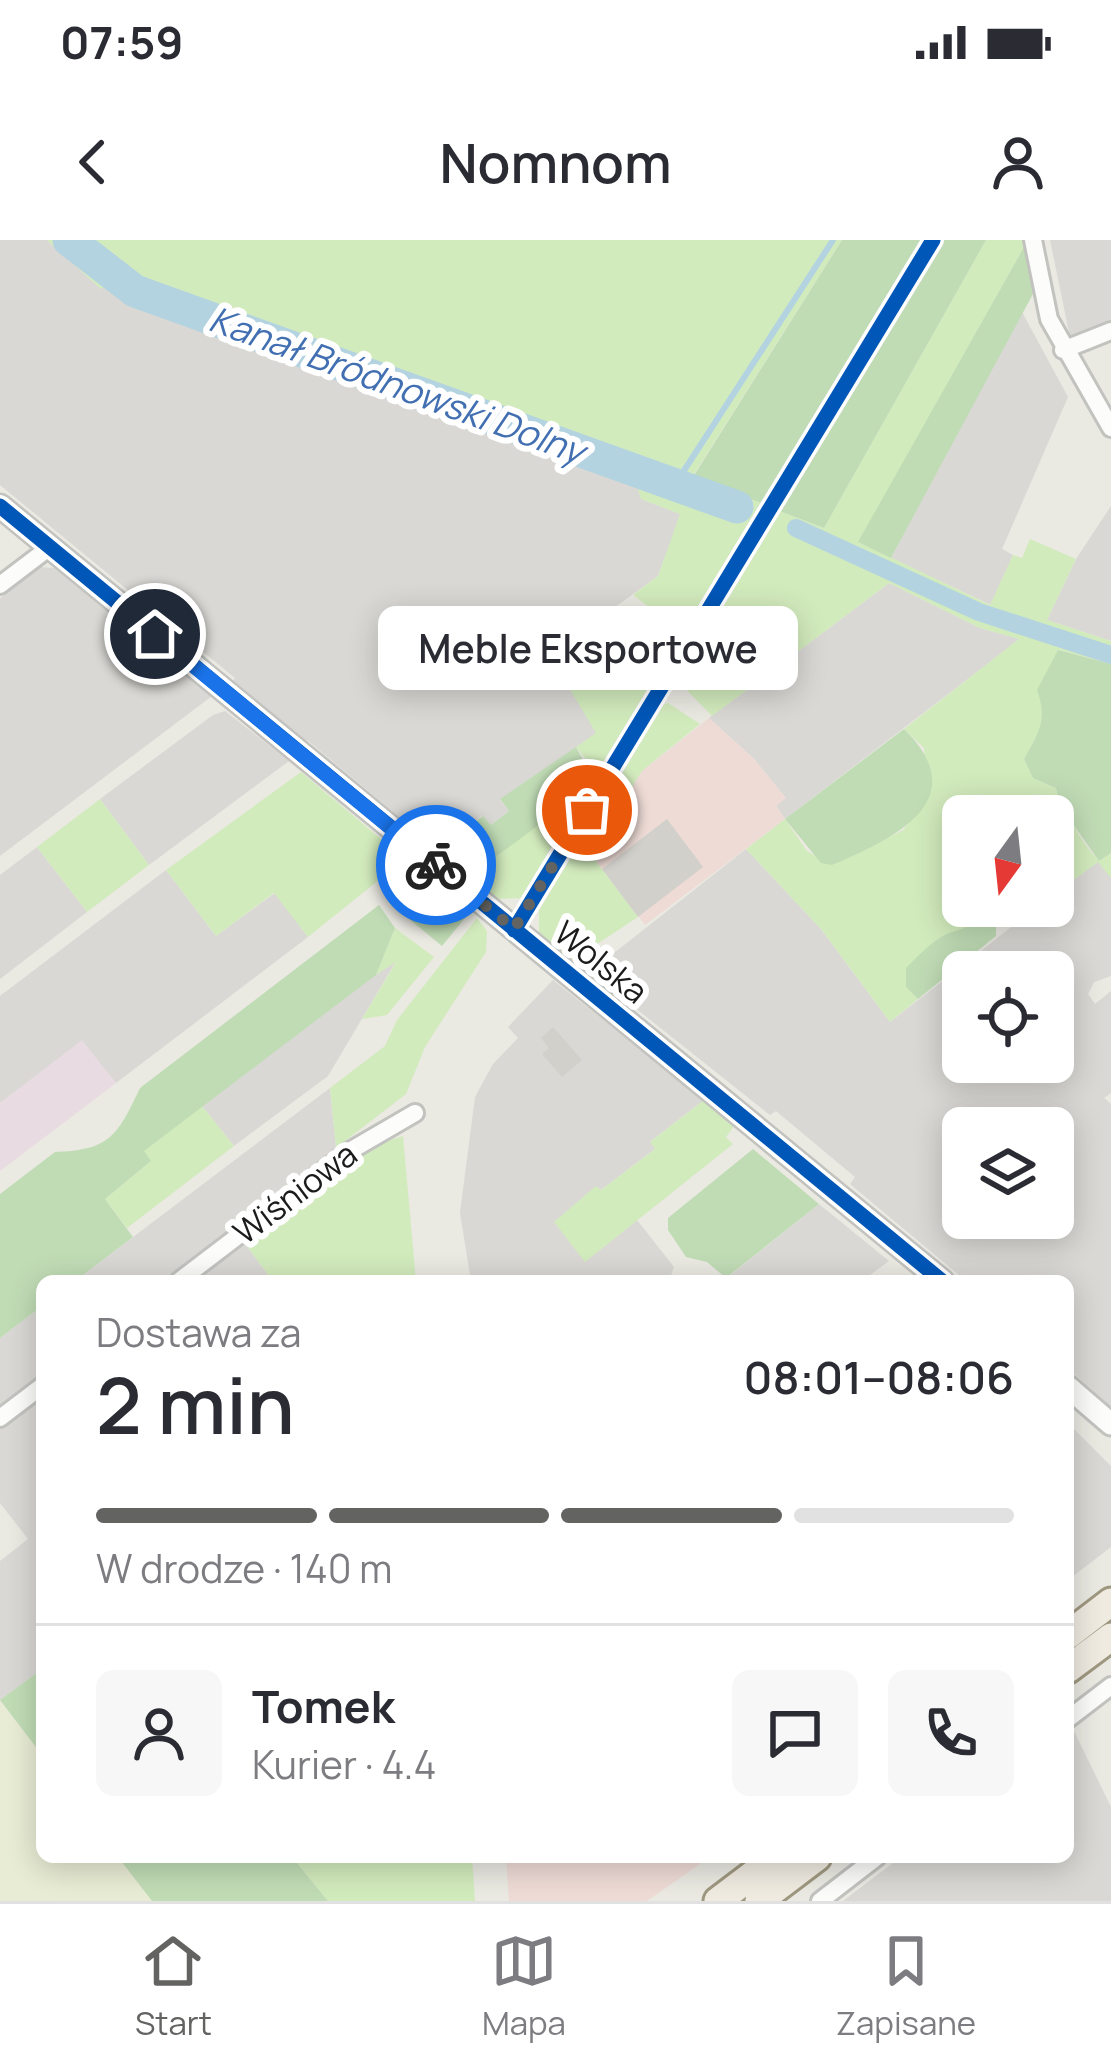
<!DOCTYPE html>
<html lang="pl">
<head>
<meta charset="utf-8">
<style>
  :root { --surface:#fff; --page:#f7f7f7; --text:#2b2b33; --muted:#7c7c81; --line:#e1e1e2; --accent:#636361 }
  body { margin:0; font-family:Manrope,sans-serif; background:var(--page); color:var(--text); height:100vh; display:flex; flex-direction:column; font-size:45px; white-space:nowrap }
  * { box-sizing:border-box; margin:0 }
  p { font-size:39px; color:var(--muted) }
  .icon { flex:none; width:66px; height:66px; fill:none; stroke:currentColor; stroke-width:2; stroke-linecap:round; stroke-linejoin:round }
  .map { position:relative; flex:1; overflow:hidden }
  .panel { position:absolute; left:36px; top:1035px; width:1038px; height:588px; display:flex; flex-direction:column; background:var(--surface); border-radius:18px; box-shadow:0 6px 30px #0003 }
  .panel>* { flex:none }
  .needle { width:78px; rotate:195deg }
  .controls { position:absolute; left:942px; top:555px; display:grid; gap:24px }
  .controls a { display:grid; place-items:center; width:132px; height:132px; border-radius:18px; background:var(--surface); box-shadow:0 6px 30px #0003; font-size:60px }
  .pin { position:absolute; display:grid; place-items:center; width:102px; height:102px; color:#fff; margin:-51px; border:6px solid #fff; border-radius:50%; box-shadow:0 3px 12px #0007 }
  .courier { position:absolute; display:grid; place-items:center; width:120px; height:120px; margin:-60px; border:9px solid #1a73e8; border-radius:50%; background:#fff; color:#222; box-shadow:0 3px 15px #0007 }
  .bubble { position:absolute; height:84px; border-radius:18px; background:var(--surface); box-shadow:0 6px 30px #0003; font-size:39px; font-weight:600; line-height:84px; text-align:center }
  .overview em { font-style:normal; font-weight:600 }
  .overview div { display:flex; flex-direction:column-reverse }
  .overview { display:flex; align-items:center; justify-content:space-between; height:204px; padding:0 60px }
  h1 { font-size:78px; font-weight:600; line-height:90px }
  .bar { display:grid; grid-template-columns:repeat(4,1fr); gap:18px 12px; align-content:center; height:144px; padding:0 60px }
  .bar i { height:15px; border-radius:9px; background:var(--line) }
  .bar .active { background:var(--accent) }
  .bar p { grid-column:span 4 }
  .line { display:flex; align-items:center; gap:30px; padding:0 60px; border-top:3px solid var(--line) }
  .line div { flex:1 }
  .round { display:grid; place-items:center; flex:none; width:126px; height:126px; border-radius:18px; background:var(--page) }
  .status { display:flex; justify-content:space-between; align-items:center; height:84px; padding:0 60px; background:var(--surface); direction:ltr }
  .status svg { height:33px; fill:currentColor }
  header { display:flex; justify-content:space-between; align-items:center; height:156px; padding:0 60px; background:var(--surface); font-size:54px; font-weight:600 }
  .tab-bar { display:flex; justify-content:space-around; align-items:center; height:168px; border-top:3px solid var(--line); background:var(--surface); font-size:33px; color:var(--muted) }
  .tab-bar a { display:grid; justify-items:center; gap:6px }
  .tab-bar .active { color:var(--accent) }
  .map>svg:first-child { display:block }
  .residential { fill:#d9d8d4; fill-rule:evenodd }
  .commercial { fill:#eedbd6 }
  .industrial { fill:#e8dbe1 }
  .farmland { fill:#e9ecd4 }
  .grass { fill:#d2ebbd }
  .forest { fill:#c0dcb5 }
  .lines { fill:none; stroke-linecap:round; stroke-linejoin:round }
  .stream { stroke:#b3d3e1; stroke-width:6 }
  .canal { stroke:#b3d3e1; stroke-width:18 }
  .river { stroke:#b3d3e1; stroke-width:33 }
  .building { fill:#d2d0cb }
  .minor-casing { stroke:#c2c2bf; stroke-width:22 }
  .tertiary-casing { stroke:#c2c2bf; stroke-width:27 }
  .primary-casing { stroke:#9f9880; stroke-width:33 }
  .minor { stroke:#fcfcfb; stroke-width:16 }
  .tertiary { stroke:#fcfcfb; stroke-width:21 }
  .primary { stroke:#f0ebe1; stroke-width:27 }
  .cycleway-casing { stroke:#fff; stroke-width:22 }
  .cycleway { stroke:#0057b8; stroke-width:15 }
  .done { stroke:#636361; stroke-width:12; stroke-dasharray:0 21.6 }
  .route { stroke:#1a73e8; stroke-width:15 }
  .labels { text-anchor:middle; stroke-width:12; stroke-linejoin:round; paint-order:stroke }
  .street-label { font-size:33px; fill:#1b1b1b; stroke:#fff }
  .water-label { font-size:36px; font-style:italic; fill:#416fb1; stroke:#fff }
</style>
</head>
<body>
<div class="status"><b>07:59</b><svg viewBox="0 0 49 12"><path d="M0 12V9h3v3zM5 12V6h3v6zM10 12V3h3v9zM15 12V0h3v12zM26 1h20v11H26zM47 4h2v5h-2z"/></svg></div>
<header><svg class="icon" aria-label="back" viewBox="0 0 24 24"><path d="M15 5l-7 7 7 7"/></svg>Nomnom<svg class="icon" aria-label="person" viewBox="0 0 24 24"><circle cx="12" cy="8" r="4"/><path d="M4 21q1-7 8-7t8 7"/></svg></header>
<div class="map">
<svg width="1111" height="1661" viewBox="0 0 1111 1661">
  <rect width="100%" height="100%" fill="#eae9e2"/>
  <path class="residential" d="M0,0h47l54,49 7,-6 13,12 518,194 2,10 40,15 -23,62 -47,34 16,22 -20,14 -10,87 -97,67 9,11 -18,14 -9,-9 -44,33 -131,-109 -5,3 -72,-59 5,-6 -235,-193z
    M1050,0h61v83l-41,14z
    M1022,72l46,85 -66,152 11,6 -22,50 -100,-47z
    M1111,266v135l-64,-21 29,-61z
    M40,327l14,1 158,128 -212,160v-258z
    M889,343l91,45 40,11 -235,180 -9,-13 9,-9 -31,-38 -45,-41z
    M225,471l64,50 -140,104 -49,-66 113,-84z
    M37,607l50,65 -87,67v-104z
    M746,609l75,80 69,93 148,-116h15v-11l46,-34 12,17v98l-17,6 -6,12 7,10 16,-13v102l-7,5 7,6v303l-43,-39v-87h-102l-116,-97 5,-7 -79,-66 -6,4 -180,-143zM963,732h90v90h-90zM963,888h90v90h-90z
    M166,630l50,66 59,-43 33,44 -192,146 -34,-42 -82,62v-107z
    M398,718l-70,118 -94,70 -32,-40z
    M553,740l151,120 -53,41 5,7 -55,42 -4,-3 -12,74 52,-41 37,47 -5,14h-198l-11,-68 15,-116 18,-33 25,-26 -10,-11z
    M330,848l6,60 -174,133h-87z
    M819,964l70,57 -27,20h-139z
    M243,1001l30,40h-82z
    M42,1066v67l-42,32v-67z
    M42,1155v274l-42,31v-139l28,-22 -28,-36v-75z
    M1068,1183l43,43v81l-43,33z
    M1074,1491l37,76v94h-268l58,-44h167v-121z"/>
  <path class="commercial" d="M709,478l45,41 32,39 -10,8 9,13 -140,106 -55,-72 52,-82z
    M506,1617h204l-63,44h-138z"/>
  <path class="industrial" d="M82,800l34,43 -116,88v-68z"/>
  <path class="farmland" d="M0,1461l42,54v102h76l34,44h-152z"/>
  <path class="grass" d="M47,0h795l-149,236 71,28 -63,104 -48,2 -20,-15 25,-19 22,-62 -39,-15 -3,-10 -517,-194 -13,-11 -7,5z
    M986,0h37l1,7 -165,295 131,63 23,-50 9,3 8,-19 46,20 -29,61 64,21v23l-53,-14 -15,74 -19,35 9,19 23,10c11,25 23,52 43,73l12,-8v25l-13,-16 -45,33v-79h-90v35l-15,-14 -1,24 16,20v25h13c-2,18 -8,27 -27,27l-43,54 12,12 -28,23 -69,-93 -75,-80 39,-30 22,32 25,14 71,-35 24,-30 -3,-52 -20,-19 115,-90 -39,-11 -91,-45 -177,133 -34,-35 99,-171 47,18z
    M644,379h41l7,5 -167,274 -28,1 -40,-37 9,-8 17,5 16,-5 76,-65 13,-27 -12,-15 20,-14 -34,-57z
    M668,463l32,21 -58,47 -52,82 48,64 -68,45 -31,-28v-28l116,-199z
    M301,532l104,87 -97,78 -34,-44 -58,43 -50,-66z
    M100,559l49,66 -62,47 -50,-65z
    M477,678l10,13 -1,21 -61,95 -19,47 -70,54 -6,-60 55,-42 12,-26z
    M395,688l39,29 -47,58 -25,4 34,-57 -20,13z
    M704,860l30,26 -8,11 7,7 -148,118 -31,-40 42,-36 5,4 54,-41 -5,-7z
    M202,866l32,40 -107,82 -22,-29 45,-37 -7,-11z
    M403,896l13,145h-143l-30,-40c49,-37 101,-88 160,-105z
    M292,1617h180l3,44h-147z"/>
  <path class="forest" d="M842,0h81l-159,264 -71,-27z
    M940,0h46l-162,288 -47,-18z
    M1024,7l10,45 -143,266 -33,-16z
    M1058,410l53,14v189l-12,8 -38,-54 -5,-19 -23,-10 -9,-19c15,-27 24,-39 13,-69z
    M904,489c72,71 -9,109 -72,136l-11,-2 -36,-44z
    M576,507l11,20c-21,42 -60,67 -96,93l-25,-6 -9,8 -19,-13 45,-33 8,9 18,-14 -9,-12z
    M422,632l48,40 -28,34 -39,-32 -11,-19z
    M379,665l16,23 -19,47 -232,176 7,10 -46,38 28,38 -58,44h-33v25l-42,32v-144l55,-42c54,-2 62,-15 85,-64z
    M976,666h28l-8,17v13l-78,63 -12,-12v-19c11,-11 25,-26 39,-33 18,-8 29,-5 31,-29z
    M753,909l66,55 -93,74 -19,-16 -21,-5 -18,-27v-12z
    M42,1429v86l-42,-55z
    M118,1617h174l36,44h-176z"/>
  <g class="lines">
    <path class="stream" d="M676,243l157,-243"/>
    <path class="canal" d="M796,288l183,84 132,43"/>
    <path class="river" d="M69,0l66,51 602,216"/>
  </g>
  <path class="building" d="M667,579l36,48 -65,50 -36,-48z
    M553,787l29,33 -20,17 -20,-23 7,-6 -8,-10z"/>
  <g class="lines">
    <defs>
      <path id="minor" d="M1033,0l16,79 62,109
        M1063,110l48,-19
        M0,345l50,-38
        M514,690l419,-690
        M179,1041l169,-129 67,-39
        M0,1178l42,-32
        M1068,1479l43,-33
        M820,1661l57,-44"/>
      <path id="tertiary" d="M0,266l942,775
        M1068,1147l43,37"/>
      <path id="primary" d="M1068,1395l43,-33
        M1068,1429l43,-32
        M718,1661l58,-44
        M759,1661l58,-44"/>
    </defs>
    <use href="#minor" class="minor-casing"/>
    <use href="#tertiary" class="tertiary-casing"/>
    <use href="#primary" class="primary-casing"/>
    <use href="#minor" class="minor"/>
    <use href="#tertiary" class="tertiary"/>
    <use href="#primary" class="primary"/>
    <defs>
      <path id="cycleway" d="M0,266l942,775
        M514,690l419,-690"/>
    </defs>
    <use href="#cycleway" class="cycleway-casing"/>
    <use href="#cycleway" class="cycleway"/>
  </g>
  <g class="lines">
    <path class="done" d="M436,625l78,64 73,-119"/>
    <path class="route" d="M155,394l281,231"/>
  </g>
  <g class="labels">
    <g class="street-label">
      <text transform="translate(601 722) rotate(39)" y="12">Wolska</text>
      <text transform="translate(295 953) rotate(-37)" y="12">Wiśniowa</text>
    </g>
    <g class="water-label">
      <text transform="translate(397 145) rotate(20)" y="13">Kanał Bródnowski Dolny</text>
    </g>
  </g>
</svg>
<div class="controls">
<a><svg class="needle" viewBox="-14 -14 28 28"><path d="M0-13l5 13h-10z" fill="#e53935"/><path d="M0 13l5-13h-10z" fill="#7c7c81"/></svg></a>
<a><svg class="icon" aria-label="locate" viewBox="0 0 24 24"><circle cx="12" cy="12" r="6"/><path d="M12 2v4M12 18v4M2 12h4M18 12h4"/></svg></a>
<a><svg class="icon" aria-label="layers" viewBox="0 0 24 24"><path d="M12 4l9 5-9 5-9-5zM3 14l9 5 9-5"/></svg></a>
</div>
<div class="pin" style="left:587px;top:570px;background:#ea580c"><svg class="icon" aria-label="bag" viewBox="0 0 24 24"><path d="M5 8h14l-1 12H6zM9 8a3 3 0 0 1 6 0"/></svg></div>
<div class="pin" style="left:155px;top:394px;background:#1f2937"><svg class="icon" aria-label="home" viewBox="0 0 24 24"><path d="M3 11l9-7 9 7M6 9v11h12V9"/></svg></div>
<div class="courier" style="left:436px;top:625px"><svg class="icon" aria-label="bike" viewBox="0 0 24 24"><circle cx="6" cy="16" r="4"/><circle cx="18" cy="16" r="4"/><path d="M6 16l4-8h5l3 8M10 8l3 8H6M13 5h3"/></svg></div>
<div class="bubble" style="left:378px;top:366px;width:420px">Meble Eksportowe</div>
<section class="panel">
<div class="overview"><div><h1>2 min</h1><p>Dostawa za</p></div><em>08:01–08:06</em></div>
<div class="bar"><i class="active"></i><i class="active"></i><i class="active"></i><i></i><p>W drodze · 140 m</p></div>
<div class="line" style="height:216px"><a class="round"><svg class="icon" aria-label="person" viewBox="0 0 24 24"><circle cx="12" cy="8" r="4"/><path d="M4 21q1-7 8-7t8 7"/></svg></a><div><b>Tomek</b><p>Kurier · 4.4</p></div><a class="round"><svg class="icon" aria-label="chat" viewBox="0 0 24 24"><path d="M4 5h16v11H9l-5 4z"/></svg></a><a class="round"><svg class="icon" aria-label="phone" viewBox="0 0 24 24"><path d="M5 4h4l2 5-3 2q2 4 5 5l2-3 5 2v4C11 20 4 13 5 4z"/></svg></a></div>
</section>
</div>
<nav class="tab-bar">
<a class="active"><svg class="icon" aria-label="home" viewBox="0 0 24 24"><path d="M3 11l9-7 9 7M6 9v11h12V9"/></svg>Start</a>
<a><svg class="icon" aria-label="map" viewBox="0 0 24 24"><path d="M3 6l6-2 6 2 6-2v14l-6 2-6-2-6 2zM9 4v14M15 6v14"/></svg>Mapa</a>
<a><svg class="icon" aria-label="saved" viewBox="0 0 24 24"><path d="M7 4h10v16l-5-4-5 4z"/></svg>Zapisane</a>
</nav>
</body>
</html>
